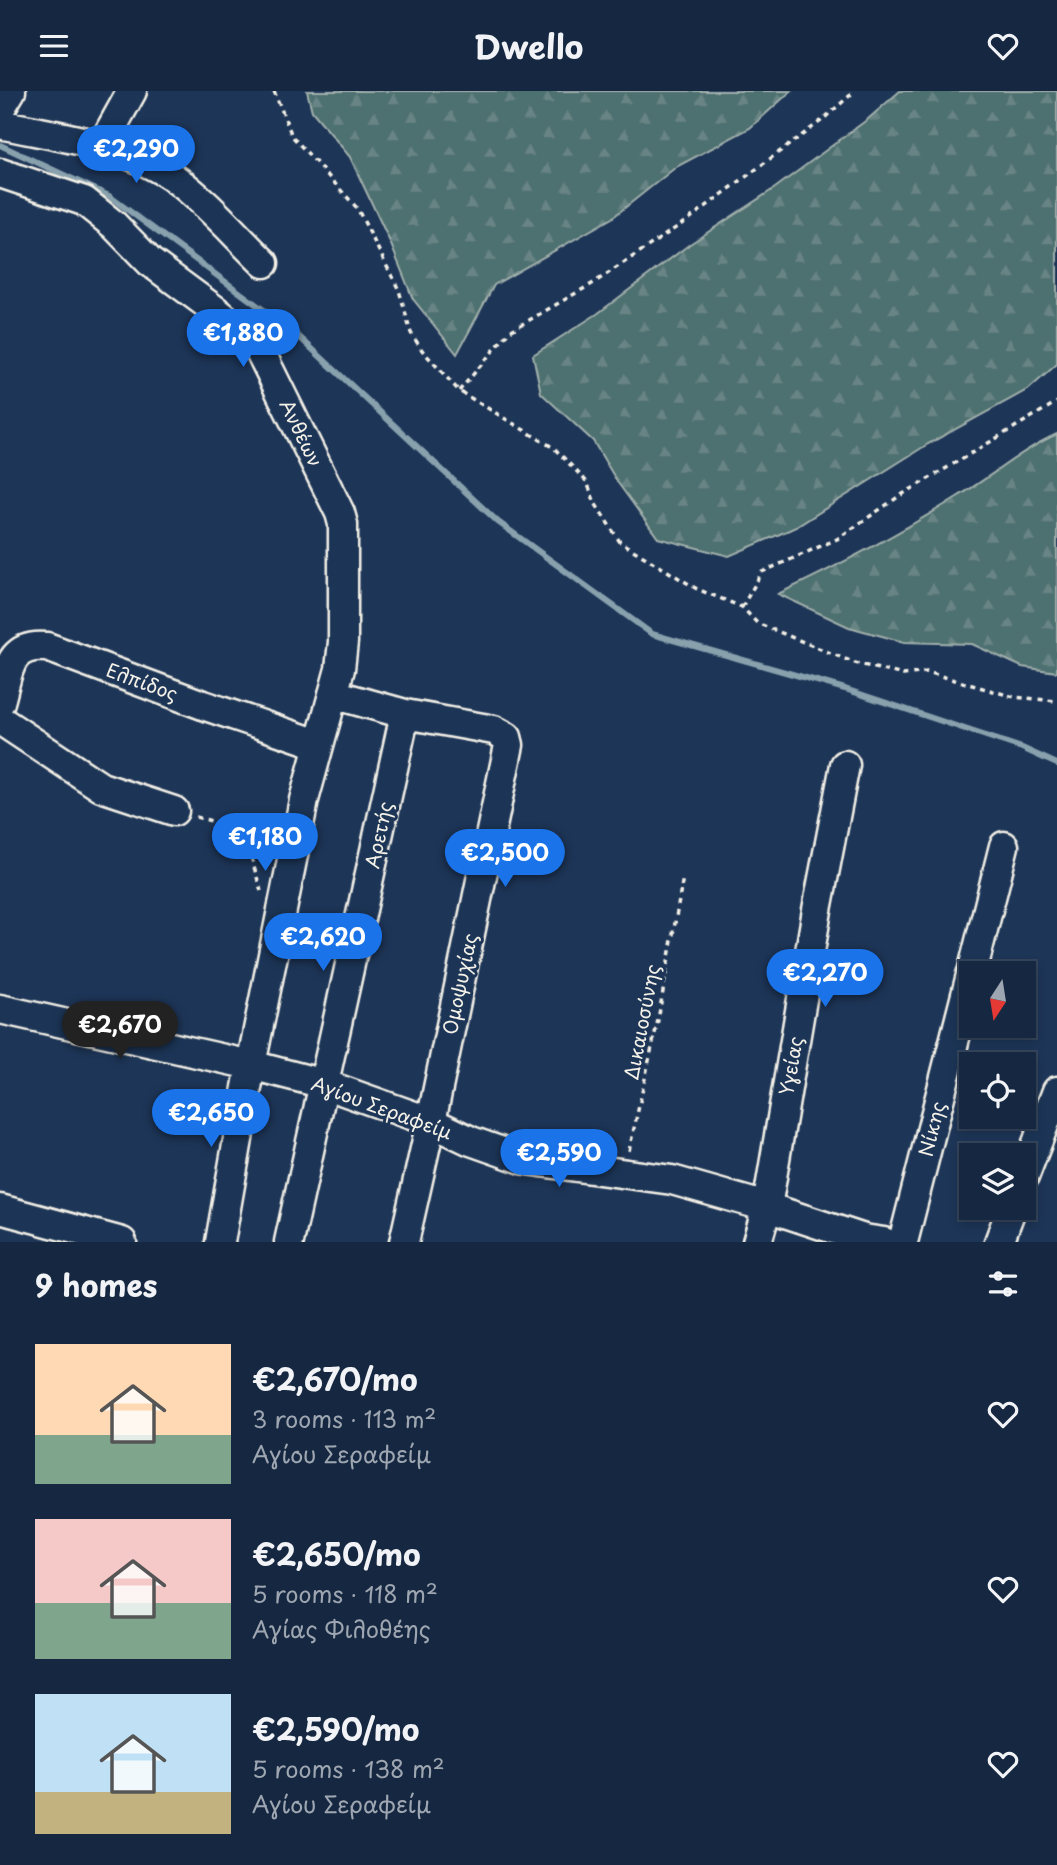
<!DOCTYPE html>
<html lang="en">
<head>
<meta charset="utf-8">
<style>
  body { margin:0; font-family:"Playpen Sans",sans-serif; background:#23344c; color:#f1f3f6; height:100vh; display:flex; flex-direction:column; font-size:26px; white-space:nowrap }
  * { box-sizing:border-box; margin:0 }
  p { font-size:23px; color:#9ea6b1 }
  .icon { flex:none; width:38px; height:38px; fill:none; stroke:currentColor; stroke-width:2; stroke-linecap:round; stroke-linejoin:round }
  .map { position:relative; height:1151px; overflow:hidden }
  .details { display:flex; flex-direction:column; background:#162841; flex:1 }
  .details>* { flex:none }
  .needle { width:46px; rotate:192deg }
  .controls { position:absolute; left:959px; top:870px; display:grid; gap:14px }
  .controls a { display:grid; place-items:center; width:77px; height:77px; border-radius:0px; background:#162841; box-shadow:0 4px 10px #0003,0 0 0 2px #35445a; font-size:35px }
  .price { position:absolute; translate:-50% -60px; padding:0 16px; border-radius:24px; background:#1a73e8; color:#fff; font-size:23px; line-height:46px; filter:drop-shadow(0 2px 4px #0008) }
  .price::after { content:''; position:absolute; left:50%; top:42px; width:21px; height:16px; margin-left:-10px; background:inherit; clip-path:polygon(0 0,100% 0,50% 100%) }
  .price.selected { background:#222; color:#fff }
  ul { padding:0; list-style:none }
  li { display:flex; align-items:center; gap:21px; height:175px; padding:0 35px }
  li span { display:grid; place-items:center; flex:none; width:196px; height:140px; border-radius:0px; color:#555 }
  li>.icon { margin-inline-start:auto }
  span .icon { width:84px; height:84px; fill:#fffc; stroke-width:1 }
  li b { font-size:30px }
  h2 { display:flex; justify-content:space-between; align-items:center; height:84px; padding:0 35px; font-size:30px }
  header { display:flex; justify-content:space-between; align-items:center; height:91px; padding:0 35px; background:#162841; font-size:32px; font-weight:700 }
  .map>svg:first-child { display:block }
  .forest { fill:url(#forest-firs); stroke:#a1b0ac; stroke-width:2 }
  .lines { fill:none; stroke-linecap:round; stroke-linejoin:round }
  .stream { stroke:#88a1ad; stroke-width:6 }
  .minor-casing { stroke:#f4f1e8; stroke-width:33 }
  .path { stroke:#f4f1e8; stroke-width:3.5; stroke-dasharray:5 5; stroke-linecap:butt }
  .minor { stroke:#1d3557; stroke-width:28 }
  .labels { text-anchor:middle; stroke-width:6; stroke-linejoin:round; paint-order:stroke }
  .street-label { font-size:19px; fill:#f4f1e8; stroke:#1d3557 }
</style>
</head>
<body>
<header><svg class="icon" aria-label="menu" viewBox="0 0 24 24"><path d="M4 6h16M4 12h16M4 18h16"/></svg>Dwello<svg class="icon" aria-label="heart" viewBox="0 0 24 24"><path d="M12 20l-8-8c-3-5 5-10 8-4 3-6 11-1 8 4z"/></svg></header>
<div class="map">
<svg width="1057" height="1151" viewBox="0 0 1057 1151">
  <defs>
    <pattern id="forest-firs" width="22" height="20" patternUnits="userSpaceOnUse" patternTransform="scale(1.75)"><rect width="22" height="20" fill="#4e6f6f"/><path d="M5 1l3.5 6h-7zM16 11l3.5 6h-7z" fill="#688484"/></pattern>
  </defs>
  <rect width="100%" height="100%" fill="#1d3557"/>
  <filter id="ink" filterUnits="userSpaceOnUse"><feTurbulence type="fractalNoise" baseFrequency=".0143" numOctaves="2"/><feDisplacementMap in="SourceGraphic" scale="14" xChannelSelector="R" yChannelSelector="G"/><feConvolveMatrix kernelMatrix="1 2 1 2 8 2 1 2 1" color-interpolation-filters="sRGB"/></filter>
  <g filter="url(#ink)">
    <path class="forest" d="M 307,0 L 791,0 L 750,37 L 676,76 L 612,127 L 494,194 L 457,263 L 413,208 L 390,151 L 350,66 L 312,20 Z
      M 900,0 L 1057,0 L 1057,273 L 1029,298 L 928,353 L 796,436 L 729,465 L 658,447 L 618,392 L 593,350 L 541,302 L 533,264 L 597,223 L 690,153 L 775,97 L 868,28 Z
      M 1057,343 L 1057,581 L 1022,576 L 972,553 L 904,551 L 849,536 L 778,503 C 840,474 899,443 957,406 C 991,386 1021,359 1057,343 Z"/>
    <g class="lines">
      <path class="stream" d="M 0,54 L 109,105 L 295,242 L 498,431 L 652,543 L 845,598 L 1022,657 L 1057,673"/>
      <defs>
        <path id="minor" d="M 0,18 L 11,0
          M 0,33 C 59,46 128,53 178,90 C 209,113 236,145 264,172
          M 101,56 L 132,0
          M 0,82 L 84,110 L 114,134 L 150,171 L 215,219 L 257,254 L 340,422 L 343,433 L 343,551 L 340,578 L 304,709 L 251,974 L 220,1151
          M 333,603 L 405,623 L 494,639 L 507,646 L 509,654 L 431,1031 L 404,1151
          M 0,611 C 9,580 8,552 47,556 L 203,614 L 318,653
          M 0,629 L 101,696 L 174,720
          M 972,882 L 1004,755
          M 0,918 L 251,974 L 324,993 L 431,1031 L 471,1050 L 525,1069 L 672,1089 L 767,1116 L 864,1148 L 884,1151
          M 1024,1086 L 1057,1000
          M 0,1118 L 122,1151
          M 289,1151 L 405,623
          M 757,1151 L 767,1116 L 817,819 L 845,674
          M 903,1151 L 971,884
          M 999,1151 L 1012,1116"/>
      </defs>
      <use href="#minor" class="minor-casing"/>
      <path class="path" d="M 274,0 L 292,45 L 357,117 L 399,199 L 411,242 L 422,259 L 459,300 L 554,357 L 587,391 L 595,412 L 620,451 L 697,498 L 742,516 L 757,532 L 855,572 L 903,584 L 927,581 L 1014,606 L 1057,610
        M 459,300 L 510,240 L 592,193 L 689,128 L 821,30 L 855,0
        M 742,516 L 762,481 L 837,448 L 898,406 L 1057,311
        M 196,726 L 243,738 L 275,728
        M 243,738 L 261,800
        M 629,1060 L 658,929 L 683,786"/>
      <use href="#minor" class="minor"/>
    </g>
  </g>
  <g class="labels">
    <g class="street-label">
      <text transform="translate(301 342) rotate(64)" y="7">Ανθέων</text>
      <text transform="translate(142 591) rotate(20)" y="7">Ελπίδος</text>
      <text transform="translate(379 744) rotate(-78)" y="7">Αρετής</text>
      <text transform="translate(460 893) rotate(-78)" y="7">Ομοψυχίας</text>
      <text transform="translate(642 931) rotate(-79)" y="7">Δικαιοσύνης</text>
      <text transform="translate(791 975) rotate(-80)" y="7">Υγείας</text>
      <text transform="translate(382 1017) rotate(20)" y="7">Αγίου Σεραφείμ</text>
      <text transform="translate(932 1038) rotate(-76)" y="7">Νίκης</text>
    </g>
  </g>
</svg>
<div class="controls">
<a><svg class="needle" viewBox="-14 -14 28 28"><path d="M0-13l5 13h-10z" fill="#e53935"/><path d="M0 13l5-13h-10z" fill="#9ea6b1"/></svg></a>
<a><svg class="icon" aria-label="locate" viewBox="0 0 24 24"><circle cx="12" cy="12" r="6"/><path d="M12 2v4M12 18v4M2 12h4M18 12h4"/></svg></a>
<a><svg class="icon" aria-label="layers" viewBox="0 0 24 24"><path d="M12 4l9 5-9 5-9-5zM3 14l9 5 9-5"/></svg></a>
</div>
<b class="price" style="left:136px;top:94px">€2,290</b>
<b class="price" style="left:243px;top:278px">€1,880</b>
<b class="price" style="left:265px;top:782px">€1,180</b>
<b class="price" style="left:505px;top:798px">€2,500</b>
<b class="price" style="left:323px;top:882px">€2,620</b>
<b class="price" style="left:825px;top:918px">€2,270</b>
<b class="price selected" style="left:120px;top:970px">€2,670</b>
<b class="price" style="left:211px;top:1058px">€2,650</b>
<b class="price" style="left:559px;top:1098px">€2,590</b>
</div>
<section class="details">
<h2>9 homes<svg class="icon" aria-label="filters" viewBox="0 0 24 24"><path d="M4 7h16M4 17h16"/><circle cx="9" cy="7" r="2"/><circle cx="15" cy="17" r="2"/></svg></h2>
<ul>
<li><span style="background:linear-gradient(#ffd9b3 65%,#7fa58c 0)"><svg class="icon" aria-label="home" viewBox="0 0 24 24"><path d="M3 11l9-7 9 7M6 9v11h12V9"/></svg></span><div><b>€2,670/mo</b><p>3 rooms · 113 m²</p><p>Αγίου Σεραφείμ</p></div><svg class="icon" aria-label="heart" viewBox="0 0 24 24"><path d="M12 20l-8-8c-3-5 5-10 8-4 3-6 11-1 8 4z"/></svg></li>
<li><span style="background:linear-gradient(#f6c9c9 60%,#7fa58c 0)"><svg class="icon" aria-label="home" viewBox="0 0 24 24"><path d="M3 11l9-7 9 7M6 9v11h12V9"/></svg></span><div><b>€2,650/mo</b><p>5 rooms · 118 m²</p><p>Αγίας Φιλοθέης</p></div><svg class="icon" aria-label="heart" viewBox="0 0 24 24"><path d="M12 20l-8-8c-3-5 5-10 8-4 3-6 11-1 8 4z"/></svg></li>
<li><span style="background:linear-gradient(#bfe0f5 70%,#c2b280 0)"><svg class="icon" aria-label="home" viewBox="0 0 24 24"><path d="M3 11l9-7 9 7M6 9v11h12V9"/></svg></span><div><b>€2,590/mo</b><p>5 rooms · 138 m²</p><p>Αγίου Σεραφείμ</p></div><svg class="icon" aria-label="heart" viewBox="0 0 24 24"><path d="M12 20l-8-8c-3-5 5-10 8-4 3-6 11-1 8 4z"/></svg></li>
</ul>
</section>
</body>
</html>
